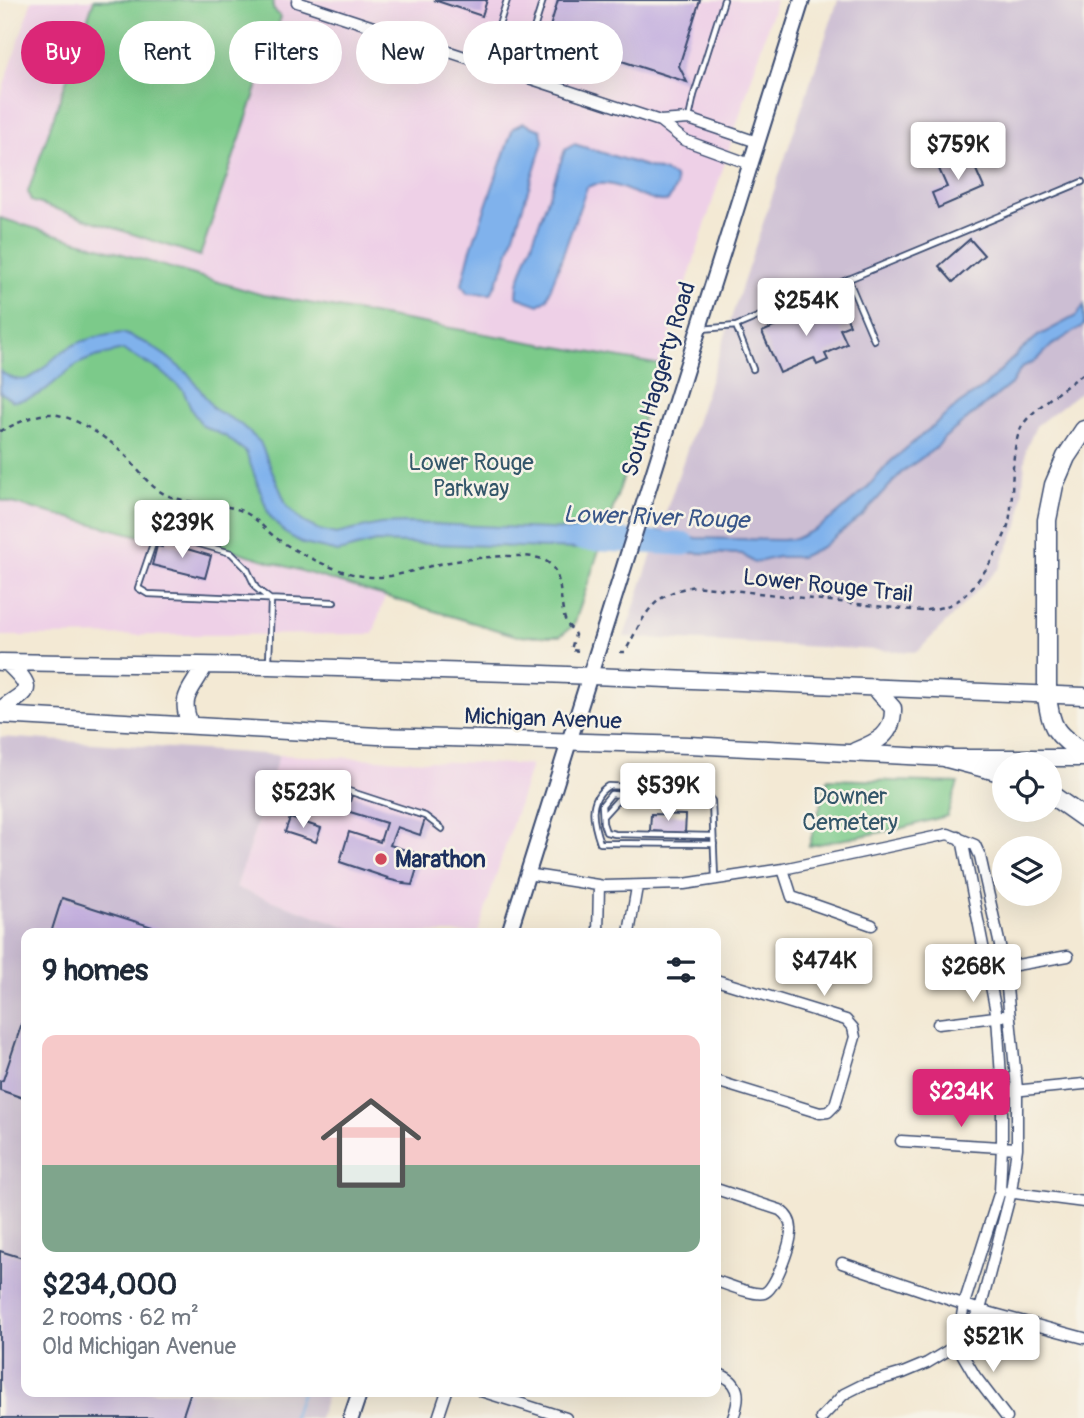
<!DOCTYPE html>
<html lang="en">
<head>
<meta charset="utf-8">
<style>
  body { margin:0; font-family:Pangolin,sans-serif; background:#f6f6f7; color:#1f2937; height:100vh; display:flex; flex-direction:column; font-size:26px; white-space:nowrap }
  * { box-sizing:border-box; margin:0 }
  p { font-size:23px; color:#747a83 }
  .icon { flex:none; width:38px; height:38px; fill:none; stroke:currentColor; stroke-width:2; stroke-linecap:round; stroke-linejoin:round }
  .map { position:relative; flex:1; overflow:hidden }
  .panel { position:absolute; left:21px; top:928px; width:700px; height:469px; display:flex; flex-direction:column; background:#fff; border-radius:14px; box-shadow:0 7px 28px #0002 }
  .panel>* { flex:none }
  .top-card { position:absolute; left:21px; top:21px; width:700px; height:63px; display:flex; gap:14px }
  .tools { position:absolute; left:992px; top:752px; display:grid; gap:14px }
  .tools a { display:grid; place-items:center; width:70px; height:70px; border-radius:50%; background:#fff; box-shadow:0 7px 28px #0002; font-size:35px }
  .price { position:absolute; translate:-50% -60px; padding:0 16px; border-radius:7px; background:#fff; color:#222; font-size:23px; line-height:46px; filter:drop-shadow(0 2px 4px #0008) }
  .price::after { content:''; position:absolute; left:50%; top:42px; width:21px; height:16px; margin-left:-10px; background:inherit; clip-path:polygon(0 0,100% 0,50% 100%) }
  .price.active { background:#db2777; color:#fff }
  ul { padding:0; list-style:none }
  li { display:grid; align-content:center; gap:14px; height:371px; padding:0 21px }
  li span { display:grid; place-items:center; height:217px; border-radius:14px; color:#555 }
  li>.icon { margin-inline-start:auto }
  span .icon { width:126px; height:126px; fill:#fffc; stroke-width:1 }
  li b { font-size:30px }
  h2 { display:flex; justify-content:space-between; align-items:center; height:84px; padding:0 21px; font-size:30px }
  .pill { padding:0 24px; border-radius:32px; background:#fff; box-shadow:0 7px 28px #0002; font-size:24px; line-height:63px }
  .pill.active { background:#db2777; color:#fff }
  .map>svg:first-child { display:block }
  .built { fill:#eed0e7 }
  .industrial { fill:#ccbed3 }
  .green { fill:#7cca8a; stroke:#4c7c74; stroke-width:2 }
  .water { fill:#80b2ec; stroke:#4e70a5; stroke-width:2 }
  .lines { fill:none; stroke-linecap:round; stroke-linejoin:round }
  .stream { stroke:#80b2ec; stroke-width:3.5 }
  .river { stroke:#80b2ec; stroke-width:23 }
  .building { fill:#c5b1df }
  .lane-casing { stroke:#3b4b70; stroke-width:8 }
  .street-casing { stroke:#3b4b70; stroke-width:13 }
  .secondary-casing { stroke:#3b4b70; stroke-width:18 }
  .primary-casing { stroke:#3b4b70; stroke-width:19 }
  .highway-casing { stroke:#3b4b70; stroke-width:21 }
  .path { stroke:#3b4b70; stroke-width:2.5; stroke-dasharray:5 5; stroke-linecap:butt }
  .lane { stroke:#fff; stroke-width:4.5 }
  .street { stroke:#fff; stroke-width:10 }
  .secondary { stroke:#fff; stroke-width:14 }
  .primary { stroke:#fff; stroke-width:16 }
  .highway { stroke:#fff; stroke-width:18 }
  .poi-dot { fill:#d1495b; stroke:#f7f3e8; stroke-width:2.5 }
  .labels { text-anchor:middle; stroke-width:5; stroke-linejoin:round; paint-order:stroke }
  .street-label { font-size:23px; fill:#1b2f5e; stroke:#f7f3e8 }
  .park-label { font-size:23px; fill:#335669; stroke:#f7f3e8 }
  .poi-label { font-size:23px; font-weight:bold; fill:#1b2f5e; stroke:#f7f3e8; text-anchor:start }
  .water-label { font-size:24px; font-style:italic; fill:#395689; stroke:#f7f3e8 }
</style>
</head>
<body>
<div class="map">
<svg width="1084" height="1418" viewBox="0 0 1084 1418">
  <rect width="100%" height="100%" fill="#f7f3e8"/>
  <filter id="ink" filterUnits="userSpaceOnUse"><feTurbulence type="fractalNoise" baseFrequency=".0143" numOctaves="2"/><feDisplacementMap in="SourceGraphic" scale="14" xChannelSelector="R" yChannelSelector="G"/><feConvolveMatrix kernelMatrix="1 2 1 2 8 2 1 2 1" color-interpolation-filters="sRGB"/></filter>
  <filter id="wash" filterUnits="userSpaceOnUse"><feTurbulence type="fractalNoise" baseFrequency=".00686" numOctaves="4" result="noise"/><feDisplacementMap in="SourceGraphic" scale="28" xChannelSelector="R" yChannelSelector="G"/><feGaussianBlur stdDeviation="1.57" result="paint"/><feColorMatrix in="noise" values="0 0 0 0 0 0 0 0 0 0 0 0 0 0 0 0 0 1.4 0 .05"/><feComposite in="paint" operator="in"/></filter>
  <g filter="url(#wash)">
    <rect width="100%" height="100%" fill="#f3e9d4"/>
    <path class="built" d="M 32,0 L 776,0 L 661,365 L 263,295 L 0,218 L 0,98 Z
      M 0,500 L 144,537 L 148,525 L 385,597 L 373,634 L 0,636 Z
      M 279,755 L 531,765 L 478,933 L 365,933 L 236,888 Z"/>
    <path class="industrial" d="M 838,0 L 1062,0 L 1084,7 L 1084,389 L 1036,426 L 1026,449 L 1020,521 L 999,568 L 917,652 L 624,637 Z
      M 0,737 L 279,755 L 236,888 L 365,933 L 26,933 L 26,1391 L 328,1391 L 319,1418 L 0,1418 Z"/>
    <path class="green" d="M 94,0 L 273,0 L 273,9 L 281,17 L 200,256 L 31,201 L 28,192 Z
      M 0,218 L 263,295 L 661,365 L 574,625 L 560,636 L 517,636 L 149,525 L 144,537 L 0,500 Z
      M 828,779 L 958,783 L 947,816 L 898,829 L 809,846 Z"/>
    <path class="water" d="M 523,123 L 541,130 L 543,142 L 504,267 L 491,294 L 467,293 L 462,284 L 470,252 L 513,128 Z
      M 574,144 L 665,172 L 675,177 L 676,187 L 668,201 C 640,204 615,174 587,187 L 547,299 L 539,305 L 517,297 L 518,283 L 565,150 Z
      M 1084,305 L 1084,325 L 1051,346 L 1037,360 L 1022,367 L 1011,384 L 944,438 L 937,447 L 902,472 L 863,515 L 822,547 L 801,557 L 778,557 L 754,563 L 742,554 L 649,552 L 657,531 L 693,538 L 781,540 L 795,539 L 816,529 L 836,515 L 866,489 L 890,462 L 959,404 L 984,387 L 1021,350 L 1038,336 L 1076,316 Z
      M 123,333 L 148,344 L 166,356 L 190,376 L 214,409 L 239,423 L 260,442 L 287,506 L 303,522 L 319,530 L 336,534 L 380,524 L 407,523 L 570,530 L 603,527 L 617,528 L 609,550 L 376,542 L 338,552 L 304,544 L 285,533 L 269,515 L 246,452 L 225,436 L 203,426 L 192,411 L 183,390 L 161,371 L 123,350 C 109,353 94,356 80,363 C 53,378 49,398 13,401 L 0,392 L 0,371 C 31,395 42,364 65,350 C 83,338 102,336 123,333 Z"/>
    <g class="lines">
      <path class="stream" d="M 293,1418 L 302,1391"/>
      <path class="river" d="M 582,539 L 684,544"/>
    </g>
    <g id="blocks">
      <path class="building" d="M 434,0 L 487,0 L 482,16 Z
        M 558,0 L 700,0 L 679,66 L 687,82 L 547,37 Z
        M 970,156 L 984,188 L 938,208 L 932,193 L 947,187 L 939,169 Z
        M 970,239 L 984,255 L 953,282 L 939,266 Z
        M 829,303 L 836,318 L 845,314 L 850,325 L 840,329 L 847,344 L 825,354 L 828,360 L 817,365 L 814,358 L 780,373 L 762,332 Z
        M 163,542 L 211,556 L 205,578 L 152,565 L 157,546 L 162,547 Z
        M 352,795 L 425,819 L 420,835 L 397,827 L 390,845 L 421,855 L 412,885 L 403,884 L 404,883 L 387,879 L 388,878 L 340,862 L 349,832 L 380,842 L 386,823 L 347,811 Z
        M 651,814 L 686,815 L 685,833 L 650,831 Z
        M 290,818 L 321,828 L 316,842 L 285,832 Z
        M 62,898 L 168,932 L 168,933 L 51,933 Z
        M 26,1011 L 26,1099 L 0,1090 L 0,1081 L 3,1080 Z
        M 0,1251 L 26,1259 L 26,1391 L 191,1391 L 182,1418 L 0,1418 Z"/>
    </g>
  </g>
  <g filter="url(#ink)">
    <use href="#blocks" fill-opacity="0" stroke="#3b4b70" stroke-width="2"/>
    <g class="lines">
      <defs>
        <path id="lane" d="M 487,63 L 507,0
          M 520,73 L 543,0
          M 689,118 L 694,95 L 724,0
          M 848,279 L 874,340
          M 736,326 L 753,369
          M 702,329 L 736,326 L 1082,182
          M 271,600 L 256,588 L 247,569 L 231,553 L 157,532 L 138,588 L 148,594 L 334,602
          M 269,662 L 271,600
          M 324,783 L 425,816 L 442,829
          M 622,795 L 611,794 L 602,805 L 603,823 L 606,832 L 615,834 L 713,836
          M 603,816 L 622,795 L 635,789
          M 714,844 L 600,843 C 593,823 587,799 608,786 L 703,790 L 712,801 L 715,878"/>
        <path id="street" d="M 298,0 L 297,2 L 660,121
          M 750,164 L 684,140 L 660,121 L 689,119 L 757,142
          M 958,837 L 963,844 L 997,1017 L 1002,1092 L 1002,1146 L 1000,1191 L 964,1304 L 957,1345 L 975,1376 L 1007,1418
          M 783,869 L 792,897 L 872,925
          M 527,874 L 604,886 L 684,884 L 783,869 L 948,834 L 975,845 L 980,856 L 1005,968 L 1017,1089 L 1017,1148 L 1011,1192 L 980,1310 L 957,1345 L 927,1363 L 903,1373 L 862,1385 L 844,1394 L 821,1418
          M 598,933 L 599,885
          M 629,933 L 637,887
          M 988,970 L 1068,956
          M 716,980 L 846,1020 L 853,1028 L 855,1037 L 835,1105 L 828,1112 L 820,1113 L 716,1081
          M 938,1024 L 1003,1016
          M 1002,1092 L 1084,1084
          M 901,1141 L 1017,1148
          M 716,1189 L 780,1210 C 787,1215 791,1221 791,1229 C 792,1241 776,1289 764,1293 C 754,1296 726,1284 716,1281
          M 1007,1192 L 1084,1202
          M 842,1263 L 980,1310 L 1084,1338
          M 716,1373 C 741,1381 741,1396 733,1418
          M 481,1391 L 566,1418
          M 438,1418 L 447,1391"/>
        <path id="secondary" d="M 509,933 L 802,0
          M 351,1418 L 360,1391"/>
        <path id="primary" d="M 0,662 L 269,666 L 543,674 L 1084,696
          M 0,710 C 26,690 39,693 8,663
          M 0,715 L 378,736 L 689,745 L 947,758 L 1084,758
          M 190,724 C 178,695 193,690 204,666
          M 855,751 C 877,742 894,735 893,708 L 874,687"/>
        <path id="highway" d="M 1084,430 L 1066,457 L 1054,485 L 1047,520 L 1047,695 C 1050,728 1056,735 1084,753
          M 947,758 L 1004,773
          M 1050,794 L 1084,818"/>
      </defs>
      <use href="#lane" class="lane-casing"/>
      <use href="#street" class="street-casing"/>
      <use href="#secondary" class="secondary-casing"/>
      <use href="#primary" class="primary-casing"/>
      <use href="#highway" class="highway-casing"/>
      <path class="path" d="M 0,431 C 15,425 33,414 50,414 C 72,414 113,441 127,457 C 140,472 151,489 169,496 C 192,505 219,502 242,511 C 256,517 263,528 275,537 C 299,555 347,578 377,577 C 400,577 422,567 444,563 C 465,559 526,551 544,560 C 565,570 558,603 566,622 C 568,627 573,629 575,635 L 571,650 L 581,651
        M 620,652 L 625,652 C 645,615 650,594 695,586 L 921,611 C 933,609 946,608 957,601 C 976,590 1005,543 1009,521 C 1015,492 1009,458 1020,430 C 1026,413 1069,385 1084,373"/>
      <use href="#lane" class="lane"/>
      <use href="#street" class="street"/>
      <use href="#secondary" class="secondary"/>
      <use href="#primary" class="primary"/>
      <use href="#highway" class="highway"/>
    </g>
  </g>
  <circle class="poi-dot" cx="381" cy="859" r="7"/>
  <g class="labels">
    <g class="street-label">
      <text transform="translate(658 379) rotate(-73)" y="8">South Haggerty Road</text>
      <text transform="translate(828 585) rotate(6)" y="8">Lower Rouge Trail</text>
      <text transform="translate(543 718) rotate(2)" y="8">Michigan Avenue</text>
    </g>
    <g class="park-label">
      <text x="471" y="470">Lower Rouge<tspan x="471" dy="26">Parkway</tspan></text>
      <text x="850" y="804">Downer<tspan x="850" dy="26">Cemetery</tspan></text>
    </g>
    <g class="poi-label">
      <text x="395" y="867">Marathon</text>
    </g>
    <g class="water-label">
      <text transform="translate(656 517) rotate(2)" y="8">Lower River Rouge</text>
    </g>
  </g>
</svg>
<div class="tools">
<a><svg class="icon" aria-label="locate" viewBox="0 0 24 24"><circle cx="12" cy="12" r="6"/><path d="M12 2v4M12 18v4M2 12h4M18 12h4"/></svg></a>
<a><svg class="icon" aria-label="layers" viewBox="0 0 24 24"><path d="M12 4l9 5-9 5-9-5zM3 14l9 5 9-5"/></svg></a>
</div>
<b class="price" style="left:958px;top:182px">$759K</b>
<b class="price" style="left:806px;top:338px">$254K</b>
<b class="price" style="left:182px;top:560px">$239K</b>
<b class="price" style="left:668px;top:823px">$539K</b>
<b class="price" style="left:303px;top:830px">$523K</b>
<b class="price" style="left:824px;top:998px">$474K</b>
<b class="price" style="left:973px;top:1004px">$268K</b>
<b class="price active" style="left:961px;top:1129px">$234K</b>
<b class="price" style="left:993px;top:1374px">$521K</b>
<div class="top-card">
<a class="pill active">Buy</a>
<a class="pill">Rent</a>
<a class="pill">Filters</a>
<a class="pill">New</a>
<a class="pill">Apartment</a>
</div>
<section class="panel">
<h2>9 homes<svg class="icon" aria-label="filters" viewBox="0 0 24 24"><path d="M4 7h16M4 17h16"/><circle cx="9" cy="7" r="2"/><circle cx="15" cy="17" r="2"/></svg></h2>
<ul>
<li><span style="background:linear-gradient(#f6c9c9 60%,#7fa58c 0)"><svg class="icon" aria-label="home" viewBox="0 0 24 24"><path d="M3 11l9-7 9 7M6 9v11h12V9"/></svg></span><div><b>$234,000</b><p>2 rooms · 62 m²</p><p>Old Michigan Avenue</p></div></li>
</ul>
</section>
</div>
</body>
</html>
